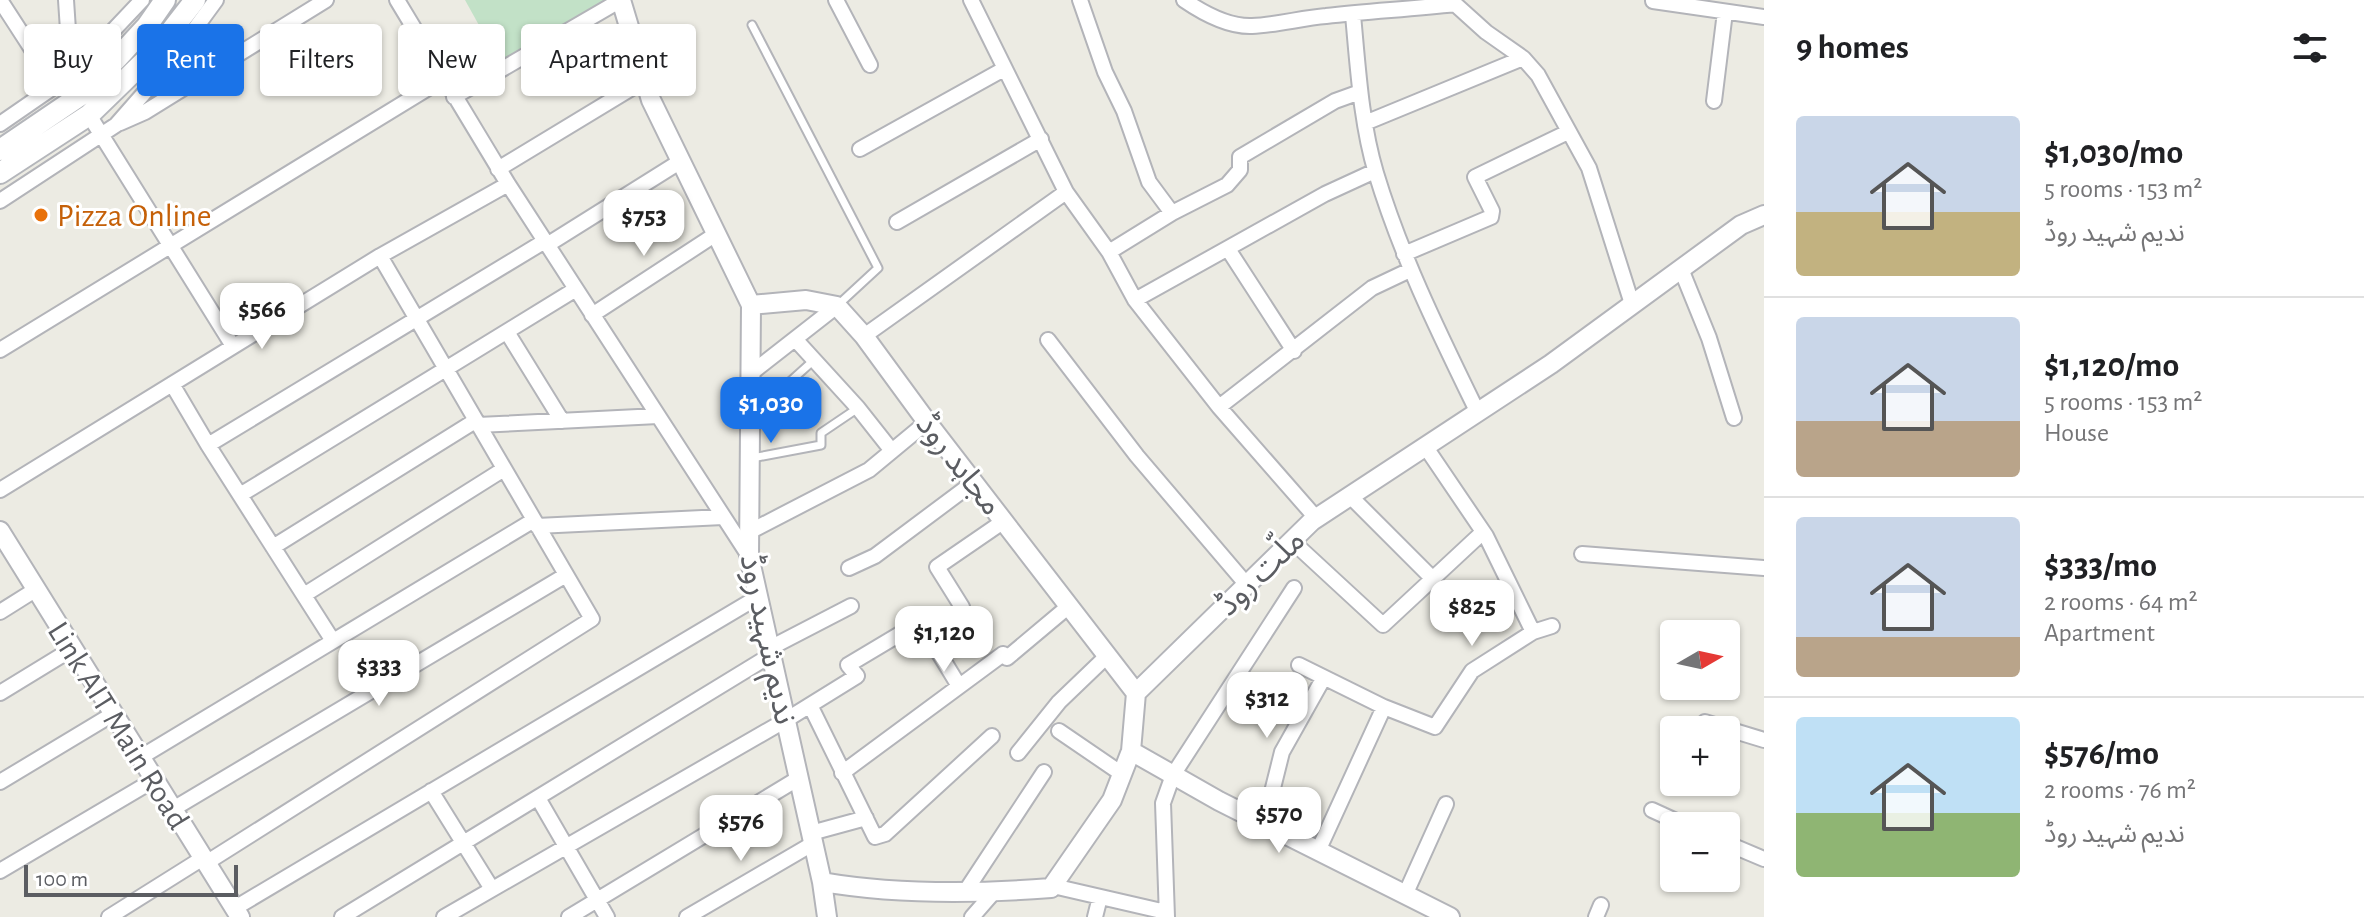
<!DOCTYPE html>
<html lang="en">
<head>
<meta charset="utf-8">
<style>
  body { margin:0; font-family:"Alegreya Sans","Noto Sans Arabic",sans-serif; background:#f2f2f2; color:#202124; height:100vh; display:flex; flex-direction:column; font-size:30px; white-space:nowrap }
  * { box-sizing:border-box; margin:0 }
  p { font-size:26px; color:#757577 }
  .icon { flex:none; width:44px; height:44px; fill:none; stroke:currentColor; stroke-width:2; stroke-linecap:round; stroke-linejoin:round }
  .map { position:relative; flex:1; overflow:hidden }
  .panel { display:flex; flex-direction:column; background:#fff; width:600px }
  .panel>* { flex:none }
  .guide { position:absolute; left:24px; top:24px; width:760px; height:72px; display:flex; gap:16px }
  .needle { width:52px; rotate:81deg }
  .fabs { position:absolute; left:1660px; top:620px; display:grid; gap:16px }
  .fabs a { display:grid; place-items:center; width:80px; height:80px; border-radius:8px; background:#fff; box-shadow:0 2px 6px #0004; font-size:40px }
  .scale { position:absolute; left:24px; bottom:20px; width:214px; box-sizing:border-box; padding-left:8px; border:4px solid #5b5d62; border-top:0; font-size:22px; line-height:28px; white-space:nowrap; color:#5b5d62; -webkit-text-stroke:6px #fff; paint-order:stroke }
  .price { position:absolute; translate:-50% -68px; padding:0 18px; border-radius:16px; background:#fff; color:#222; font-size:26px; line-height:52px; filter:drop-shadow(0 2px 4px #0008) }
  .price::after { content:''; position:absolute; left:50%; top:48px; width:24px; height:18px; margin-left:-12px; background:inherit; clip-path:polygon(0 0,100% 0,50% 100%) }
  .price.on { background:#1a73e8; color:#fff }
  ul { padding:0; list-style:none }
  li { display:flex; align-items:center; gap:24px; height:200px; padding:0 32px }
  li+li { border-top:2px solid #e0e0e0 }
  li span { display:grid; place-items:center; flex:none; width:224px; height:160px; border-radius:8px; color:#555 }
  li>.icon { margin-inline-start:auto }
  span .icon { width:96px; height:96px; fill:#fffc; stroke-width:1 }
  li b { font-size:34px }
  h2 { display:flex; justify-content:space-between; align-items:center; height:96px; padding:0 32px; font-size:34px }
  .chip { padding:0 28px; border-radius:8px; background:#fff; box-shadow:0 2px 6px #0004; font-size:28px; line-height:72px }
  .chip.on { background:#1a73e8; color:#fff }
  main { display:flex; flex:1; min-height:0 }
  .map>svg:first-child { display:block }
  .green { fill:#c2e1c7 }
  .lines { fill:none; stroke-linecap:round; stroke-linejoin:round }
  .service-casing { stroke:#b3b4b9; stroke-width:11 }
  .minor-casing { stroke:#b3b4b9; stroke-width:18 }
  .tertiary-casing { stroke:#b3b4b9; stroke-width:22 }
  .secondary-casing { stroke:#b4b6bb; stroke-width:24 }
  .service { stroke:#fff; stroke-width:7 }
  .minor { stroke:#fff; stroke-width:14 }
  .tertiary { stroke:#fff; stroke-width:18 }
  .secondary { stroke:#fff; stroke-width:20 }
  .food-dot { fill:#e8710a; stroke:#fff; stroke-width:3 }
  .labels { text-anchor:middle; stroke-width:6; stroke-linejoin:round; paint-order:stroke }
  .food-label { font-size:32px; fill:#c56008; stroke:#fff; text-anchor:start }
  .street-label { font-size:32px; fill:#5b5d62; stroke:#fff }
</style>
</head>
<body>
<main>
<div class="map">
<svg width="1764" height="917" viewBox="0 0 1764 917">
  <rect width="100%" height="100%" fill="#ecebe3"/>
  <path class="green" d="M 465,0 L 603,0 L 606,11 L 501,65 Z"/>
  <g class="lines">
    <defs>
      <path id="service" d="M 752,25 L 878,268 L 839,304
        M 778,401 L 784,387 L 814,360
        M 752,458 L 821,445 L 821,433 L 858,408"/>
      <path id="minor" d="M 0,0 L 55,85
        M 66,0 L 71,75
        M 397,0 L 508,184 L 749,556
        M 836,0 L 870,65
        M 971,0 L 1066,192 L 1109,252 L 1135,300 L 1219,407 L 1317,519
        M 1080,0 L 1105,72 L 1124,111 L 1149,182 L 1172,213 L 1227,185 L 1240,170 L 1240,157 L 1335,101 L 1360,92
        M 1184,0 C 1203,13 1228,27 1252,26 C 1276,25 1302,18 1326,16 C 1369,11 1412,9 1455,4 L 1486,32 L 1523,58 L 1538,75 L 1589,168 L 1632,304
        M 1653,1 L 1764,17
        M 1353,15 C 1358,68 1361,123 1376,173 C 1401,256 1439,333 1477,411
        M 454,97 L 621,0
        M 1714,101 L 1725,12
        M 89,115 L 233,346
        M 120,123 L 145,112 L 326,0
        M 1365,123 L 1523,58
        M 0,124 L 71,75 L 142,0
        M 860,149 L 1004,69
        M 498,169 L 645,80
        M 0,201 L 116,125 L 167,67 L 216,0
        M 897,222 L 1041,139
        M 547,245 L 681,161
        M 1228,249 L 1294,351
        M 1109,252 L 1172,213
        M 1404,254 L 1491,217 L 1492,211 L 1475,177 L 1568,132
        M 1681,269 L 1709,338 L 1734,418
        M 1135,300 L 1325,194 L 1375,171
        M 592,315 L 716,234
        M 507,332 L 562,421
        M 864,336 L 1066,192
        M 795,339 L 858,408 L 892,451
        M 1048,340 L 1137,456 L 1247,585
        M 0,350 L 443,79
        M 750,374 L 837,306
        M 172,384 L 208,445 L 333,641
        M 1219,407 L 1372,288 L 1410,270
        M 478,425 L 658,416
        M 208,445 L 545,241
        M 1425,446 L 1486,536 L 1533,632
        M 0,490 L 380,256 L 508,184
        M 240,495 L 576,289
        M 1350,496 L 1433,579
        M 537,526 L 723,517
        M 749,532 L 869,470 L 927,422
        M 1292,541 L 1383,625 L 1483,532
        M 273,547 L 475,421
        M 1582,554 L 1764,568
        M 849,568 L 875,556 L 974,482
        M 304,595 L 504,469
        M 962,607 L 937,567 L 1004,521
        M 0,612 L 35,590
        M 770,648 L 851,606
        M 1299,665 L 1384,707 L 1435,727 L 1472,671 L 1533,632 L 1552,626
        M 0,693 L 72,649
        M 810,705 L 875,837 L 885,834 L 992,736
        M 1705,722 L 1764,740
        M 1059,731 L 1122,774
        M 1018,753 L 1059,702 L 1108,655
        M 141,757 L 534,520
        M 842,773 L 1003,654 L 1007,658 L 1069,606
        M 0,782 L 113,714
        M 431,791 L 492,889
        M 538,798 L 607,917
        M 173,809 L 566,575
        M 1652,810 L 1687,826
        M 1264,824 L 1282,752 L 1323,679
        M 811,833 L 866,818
        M 1726,843 L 1764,859
        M 1318,851 L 1384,707
        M 206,863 L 592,619 L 380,256
        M 0,871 L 154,780
        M 1053,886 L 1166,912
        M 965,892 L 1044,772
        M 1405,895 L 1446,804
        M 235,908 L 758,597
        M 109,917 L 203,858
        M 342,917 L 771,655
        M 444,917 L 786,720 L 857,676 L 848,665 L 920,622 L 959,686
        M 569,917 L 799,778
        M 687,917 L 814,843
        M 972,917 L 993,893
        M 1095,917 L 1100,897
        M 1167,917 L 1163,803 L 1173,775 L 1294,588
        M 1596,917 L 1601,905"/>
      <path id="tertiary" d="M 621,0 L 651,100 L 751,305 L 749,556 L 822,882 L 827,917
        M 751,305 L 806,300 L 837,306 L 864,336 L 927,422 L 1136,693
        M 0,531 L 240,917
        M 1131,751 L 1219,801 L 1450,917
        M 822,882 C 898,895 975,894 1051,888 L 1112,800 L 1131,751 L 1136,693 L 1312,521 L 1551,364 L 1741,225 L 1764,215"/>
      <path id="secondary" d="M 0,150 L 87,91 L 147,26 L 165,0
        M 0,173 L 89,115 L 157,49 L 195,0"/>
    </defs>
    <use href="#service" class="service-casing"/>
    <use href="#minor" class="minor-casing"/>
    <use href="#tertiary" class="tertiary-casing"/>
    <use href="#secondary" class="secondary-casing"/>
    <use href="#service" class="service"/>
    <use href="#minor" class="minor"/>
    <use href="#tertiary" class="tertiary"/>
    <use href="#secondary" class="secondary"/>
  </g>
  <circle class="food-dot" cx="41" cy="215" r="8"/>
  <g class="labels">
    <g class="food-label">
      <text x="57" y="226">Pizza Online</text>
    </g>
    <g class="street-label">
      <text transform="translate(960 464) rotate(52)" y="11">مجاہد روڈ</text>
      <text transform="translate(1260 572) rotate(-44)" y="11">ملّت روڈ</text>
      <text transform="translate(769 639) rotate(78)" y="11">ندیم شہید روڈ</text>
      <text transform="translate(119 725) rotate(58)" y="11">Link AIT Main Road</text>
    </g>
  </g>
</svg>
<div class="fabs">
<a><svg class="needle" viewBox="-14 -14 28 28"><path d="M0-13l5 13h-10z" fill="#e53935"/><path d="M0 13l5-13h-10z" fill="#757577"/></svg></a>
<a>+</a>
<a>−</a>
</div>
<div class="scale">100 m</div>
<b class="price" style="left:644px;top:258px">$753</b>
<b class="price" style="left:262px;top:351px">$566</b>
<b class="price on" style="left:771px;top:445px">$1,030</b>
<b class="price" style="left:1472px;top:648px">$825</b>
<b class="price" style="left:944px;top:674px">$1,120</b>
<b class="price" style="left:379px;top:708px">$333</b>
<b class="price" style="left:1267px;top:740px">$312</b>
<b class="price" style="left:1279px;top:855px">$570</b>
<b class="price" style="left:741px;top:863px">$576</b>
<div class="guide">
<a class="chip">Buy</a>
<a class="chip on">Rent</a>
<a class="chip">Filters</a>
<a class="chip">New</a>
<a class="chip">Apartment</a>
</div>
</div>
<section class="panel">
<h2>9 homes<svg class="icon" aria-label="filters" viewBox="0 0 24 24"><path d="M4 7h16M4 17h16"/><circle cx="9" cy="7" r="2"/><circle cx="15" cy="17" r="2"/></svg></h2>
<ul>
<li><span style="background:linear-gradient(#c9d6e8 60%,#c2b280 0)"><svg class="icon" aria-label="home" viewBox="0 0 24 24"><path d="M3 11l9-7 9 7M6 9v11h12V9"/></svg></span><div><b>$1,030/mo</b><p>5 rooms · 153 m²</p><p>ندیم شہید روڈ</p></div></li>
<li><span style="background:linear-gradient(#c9d6e8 65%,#b9a48a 0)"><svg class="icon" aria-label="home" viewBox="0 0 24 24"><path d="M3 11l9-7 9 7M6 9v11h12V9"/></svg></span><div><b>$1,120/mo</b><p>5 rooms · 153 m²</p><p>House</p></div></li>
<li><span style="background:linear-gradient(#c9d6e8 75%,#b9a48a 0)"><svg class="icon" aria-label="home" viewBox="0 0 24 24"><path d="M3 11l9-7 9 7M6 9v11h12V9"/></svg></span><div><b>$333/mo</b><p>2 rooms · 64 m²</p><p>Apartment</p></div></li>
<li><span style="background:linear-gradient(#bfe0f5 60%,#8fb573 0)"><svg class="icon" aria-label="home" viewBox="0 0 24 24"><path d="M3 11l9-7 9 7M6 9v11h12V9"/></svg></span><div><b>$576/mo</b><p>2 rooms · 76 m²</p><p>ندیم شہید روڈ</p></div></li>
</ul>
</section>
</main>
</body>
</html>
